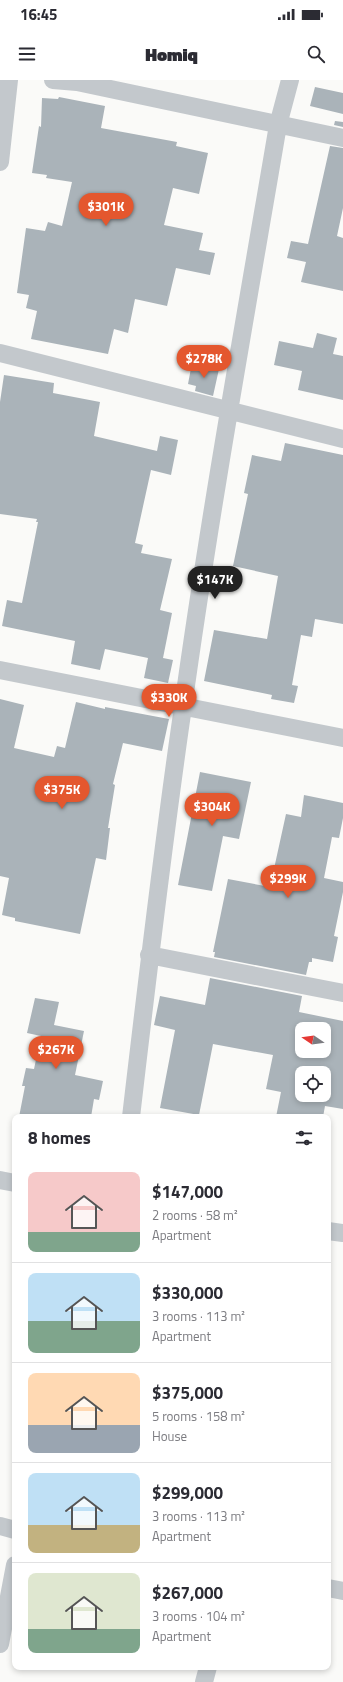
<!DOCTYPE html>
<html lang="en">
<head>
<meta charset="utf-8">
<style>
  body { margin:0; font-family:"Titillium Web",sans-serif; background:#f7f7f7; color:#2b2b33; height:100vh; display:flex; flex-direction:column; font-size:15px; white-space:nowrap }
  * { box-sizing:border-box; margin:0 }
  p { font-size:13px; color:#7c7c81 }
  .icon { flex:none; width:22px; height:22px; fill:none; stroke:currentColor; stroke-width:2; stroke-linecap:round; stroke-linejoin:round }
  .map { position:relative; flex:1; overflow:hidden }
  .sheet { position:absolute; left:12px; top:1034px; width:319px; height:556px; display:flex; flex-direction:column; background:#fff; border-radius:8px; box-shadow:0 2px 6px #0003 }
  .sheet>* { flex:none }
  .needle { width:26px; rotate:283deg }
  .tools { position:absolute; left:295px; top:942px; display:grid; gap:8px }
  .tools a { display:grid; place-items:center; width:36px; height:36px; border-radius:8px; background:#fff; box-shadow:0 2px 6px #0003; font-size:20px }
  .price { position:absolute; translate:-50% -34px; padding:0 9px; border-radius:14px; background:#e4572e; color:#fff; font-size:13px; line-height:26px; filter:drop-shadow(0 1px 2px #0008) }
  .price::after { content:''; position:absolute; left:50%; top:24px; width:12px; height:9px; margin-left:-6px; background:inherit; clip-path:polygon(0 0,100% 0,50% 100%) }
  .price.on { background:#222; color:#fff }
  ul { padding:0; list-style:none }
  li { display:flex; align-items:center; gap:12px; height:100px; padding:0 16px }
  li+li { border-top:1px solid #e1e1e2 }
  li span { display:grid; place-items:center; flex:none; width:112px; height:80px; border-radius:8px; color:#555 }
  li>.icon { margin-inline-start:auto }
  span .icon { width:48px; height:48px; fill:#fffc; stroke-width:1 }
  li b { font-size:17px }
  h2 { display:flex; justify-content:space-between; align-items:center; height:48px; padding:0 16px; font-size:17px }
  .status { display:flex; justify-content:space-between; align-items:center; height:28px; padding:0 20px; background:#fff; direction:ltr }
  .status svg { height:11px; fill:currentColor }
  header { display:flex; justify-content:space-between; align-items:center; height:52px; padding:0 16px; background:#fff; font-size:18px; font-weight:800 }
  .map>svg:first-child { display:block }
  .building { fill:#aab3b9; fill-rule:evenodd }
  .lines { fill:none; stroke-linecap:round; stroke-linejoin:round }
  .minor { stroke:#c3c8cc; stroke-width:18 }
</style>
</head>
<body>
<div class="status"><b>16:45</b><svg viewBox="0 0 49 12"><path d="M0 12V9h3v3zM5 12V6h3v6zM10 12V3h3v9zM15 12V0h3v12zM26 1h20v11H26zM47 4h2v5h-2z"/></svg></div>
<header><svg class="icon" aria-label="menu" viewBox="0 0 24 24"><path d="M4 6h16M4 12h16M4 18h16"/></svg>Homiq<svg class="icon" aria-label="search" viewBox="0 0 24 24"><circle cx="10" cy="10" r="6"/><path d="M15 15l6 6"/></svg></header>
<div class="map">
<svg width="343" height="1602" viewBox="0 0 343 1602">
  <rect width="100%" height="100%" fill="#fafaf8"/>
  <path class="building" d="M 315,7 L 343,13 L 343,34 L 310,26 Z
    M 59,17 L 105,26 L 101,48 L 177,62 L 176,66 L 208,73 L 199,114 L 173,108 L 164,145 L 203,153 L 199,170 L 215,173 L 210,195 L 176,188 L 167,226 L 135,219 L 128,253 L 114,249 L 108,274 L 31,259 L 37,231 L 26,228 L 29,215 L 17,213 L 26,148 L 45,151 L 48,142 L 62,146 L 72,102 L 46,98 L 47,95 L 32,93 L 39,46 L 41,47 L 42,18 L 58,19 Z
    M 335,41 L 343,42 L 343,47 L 334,45 Z
    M 330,66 L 343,68 L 343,128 L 337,156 L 343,158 L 343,211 L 301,202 L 306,182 L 287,178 L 291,161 L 308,164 Z
    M 317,253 L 337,258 L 333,274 L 343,276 L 343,320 L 298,310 L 302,291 L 274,285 L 279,261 L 313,268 Z
    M 192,283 L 219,289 L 213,316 L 195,311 L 196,306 L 188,304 Z
    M 4,295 L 54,303 L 53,313 L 100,322 L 94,356 L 157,371 L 160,356 L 178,360 L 171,395 L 151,390 L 135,463 L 143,465 L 141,473 L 172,479 L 160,530 L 172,533 L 163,578 L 173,580 L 168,603 L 144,598 L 148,578 L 105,569 L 100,590 L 71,584 L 75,561 L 2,546 L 7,520 L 22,523 L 38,442 L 36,442 L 37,439 L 0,434 L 0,322 Z
    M 285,363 L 343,375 L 343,544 L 315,539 L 312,557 L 301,555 L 292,605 L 298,606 L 294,623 L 271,619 L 272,615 L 204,601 L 214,550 L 267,559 L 278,496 L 233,486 L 248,414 L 244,413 L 252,375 L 281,381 Z
    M 0,619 L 24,625 L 14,668 L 54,677 L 57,666 L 65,668 L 76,622 L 105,629 L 105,627 L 169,639 L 162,671 L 123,663 L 113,704 L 115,705 L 108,748 L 110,748 L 106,780 L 96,778 L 80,854 L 15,841 L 15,838 L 2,835 L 9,798 L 0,796 Z
    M 200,692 L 251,702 L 239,759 L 223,756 L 212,811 L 178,805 Z
    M 304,715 L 343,723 L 343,738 L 339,758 L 332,757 L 324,798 L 343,802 L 343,812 L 334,856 L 338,857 L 333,882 L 312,878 L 312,882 L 309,882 L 306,895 L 214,877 L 215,872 L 213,872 L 228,799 L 270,807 L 286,734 L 301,737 Z
    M 210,898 L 302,916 L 299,932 L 343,941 L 343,1029 L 325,1026 L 323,1037 L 276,1037 L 281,1012 L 266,1009 L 273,975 L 213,964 L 199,1035 L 160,1028 L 175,950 L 154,945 L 160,916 L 205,925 ZM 302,949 L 324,949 L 324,971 L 302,971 ZM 302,993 L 324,993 L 324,1015 L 302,1015 Z
    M 35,918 L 59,922 L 54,945 L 84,951 L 75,995 L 103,1001 L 99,1020 L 94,1019 L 91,1037 L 19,1037 L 25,1006 L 22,1006 L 26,988 L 34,989 L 41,956 L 27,953 Z"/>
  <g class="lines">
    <path class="minor" d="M 53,0 L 77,2 L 343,58
      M 0,82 L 9,0
      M 0,273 L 343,359
      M 0,590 L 343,658
      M 149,875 L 343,913
      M 131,1037 C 147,900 163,763 183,627 C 210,432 245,239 278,45 L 290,0
      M 0,1100 L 15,1103
      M 328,1151 L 343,1153
      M 0,1446 L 15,1450
      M 328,1508 L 343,1511
      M 0,1564 L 15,1485
      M 204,1602 L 208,1587"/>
  </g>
</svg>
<div class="tools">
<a><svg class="needle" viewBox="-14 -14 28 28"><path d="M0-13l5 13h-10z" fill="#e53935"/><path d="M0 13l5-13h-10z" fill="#7c7c81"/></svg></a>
<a><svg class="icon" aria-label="locate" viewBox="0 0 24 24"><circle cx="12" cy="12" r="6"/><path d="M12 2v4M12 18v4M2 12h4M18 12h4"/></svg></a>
</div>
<b class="price" style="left:106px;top:147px">$301K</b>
<b class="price" style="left:204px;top:299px">$278K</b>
<b class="price on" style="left:215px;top:520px">$147K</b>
<b class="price" style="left:169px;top:638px">$330K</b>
<b class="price" style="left:62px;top:730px">$375K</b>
<b class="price" style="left:212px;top:747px">$304K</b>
<b class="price" style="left:288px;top:819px">$299K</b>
<b class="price" style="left:56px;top:990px">$267K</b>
<section class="sheet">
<h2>8 homes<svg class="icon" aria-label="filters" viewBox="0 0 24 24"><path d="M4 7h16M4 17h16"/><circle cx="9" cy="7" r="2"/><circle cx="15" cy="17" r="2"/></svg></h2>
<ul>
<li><span style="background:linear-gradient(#f6c9c9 75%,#7fa58c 0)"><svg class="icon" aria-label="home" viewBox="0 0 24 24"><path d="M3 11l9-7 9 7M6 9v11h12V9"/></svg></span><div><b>$147,000</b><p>2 rooms · 58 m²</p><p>Apartment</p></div></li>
<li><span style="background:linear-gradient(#bfe0f5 60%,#7fa58c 0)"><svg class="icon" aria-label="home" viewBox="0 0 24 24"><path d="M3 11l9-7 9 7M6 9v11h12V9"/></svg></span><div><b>$330,000</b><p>3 rooms · 113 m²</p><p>Apartment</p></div></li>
<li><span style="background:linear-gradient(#ffd9b3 65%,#9aa5b1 0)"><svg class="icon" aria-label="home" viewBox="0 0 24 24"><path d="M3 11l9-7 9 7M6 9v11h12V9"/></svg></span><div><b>$375,000</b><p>5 rooms · 158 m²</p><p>House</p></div></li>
<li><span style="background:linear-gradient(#bfe0f5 65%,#c2b280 0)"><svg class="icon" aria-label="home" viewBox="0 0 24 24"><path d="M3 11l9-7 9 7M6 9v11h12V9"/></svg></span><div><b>$299,000</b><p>3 rooms · 113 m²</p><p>Apartment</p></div></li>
<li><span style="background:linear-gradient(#dfe7d0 70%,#7fa58c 0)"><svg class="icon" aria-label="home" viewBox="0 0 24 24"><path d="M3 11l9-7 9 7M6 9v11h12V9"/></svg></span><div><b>$267,000</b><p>3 rooms · 104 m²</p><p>Apartment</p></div></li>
</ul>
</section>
</div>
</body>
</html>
